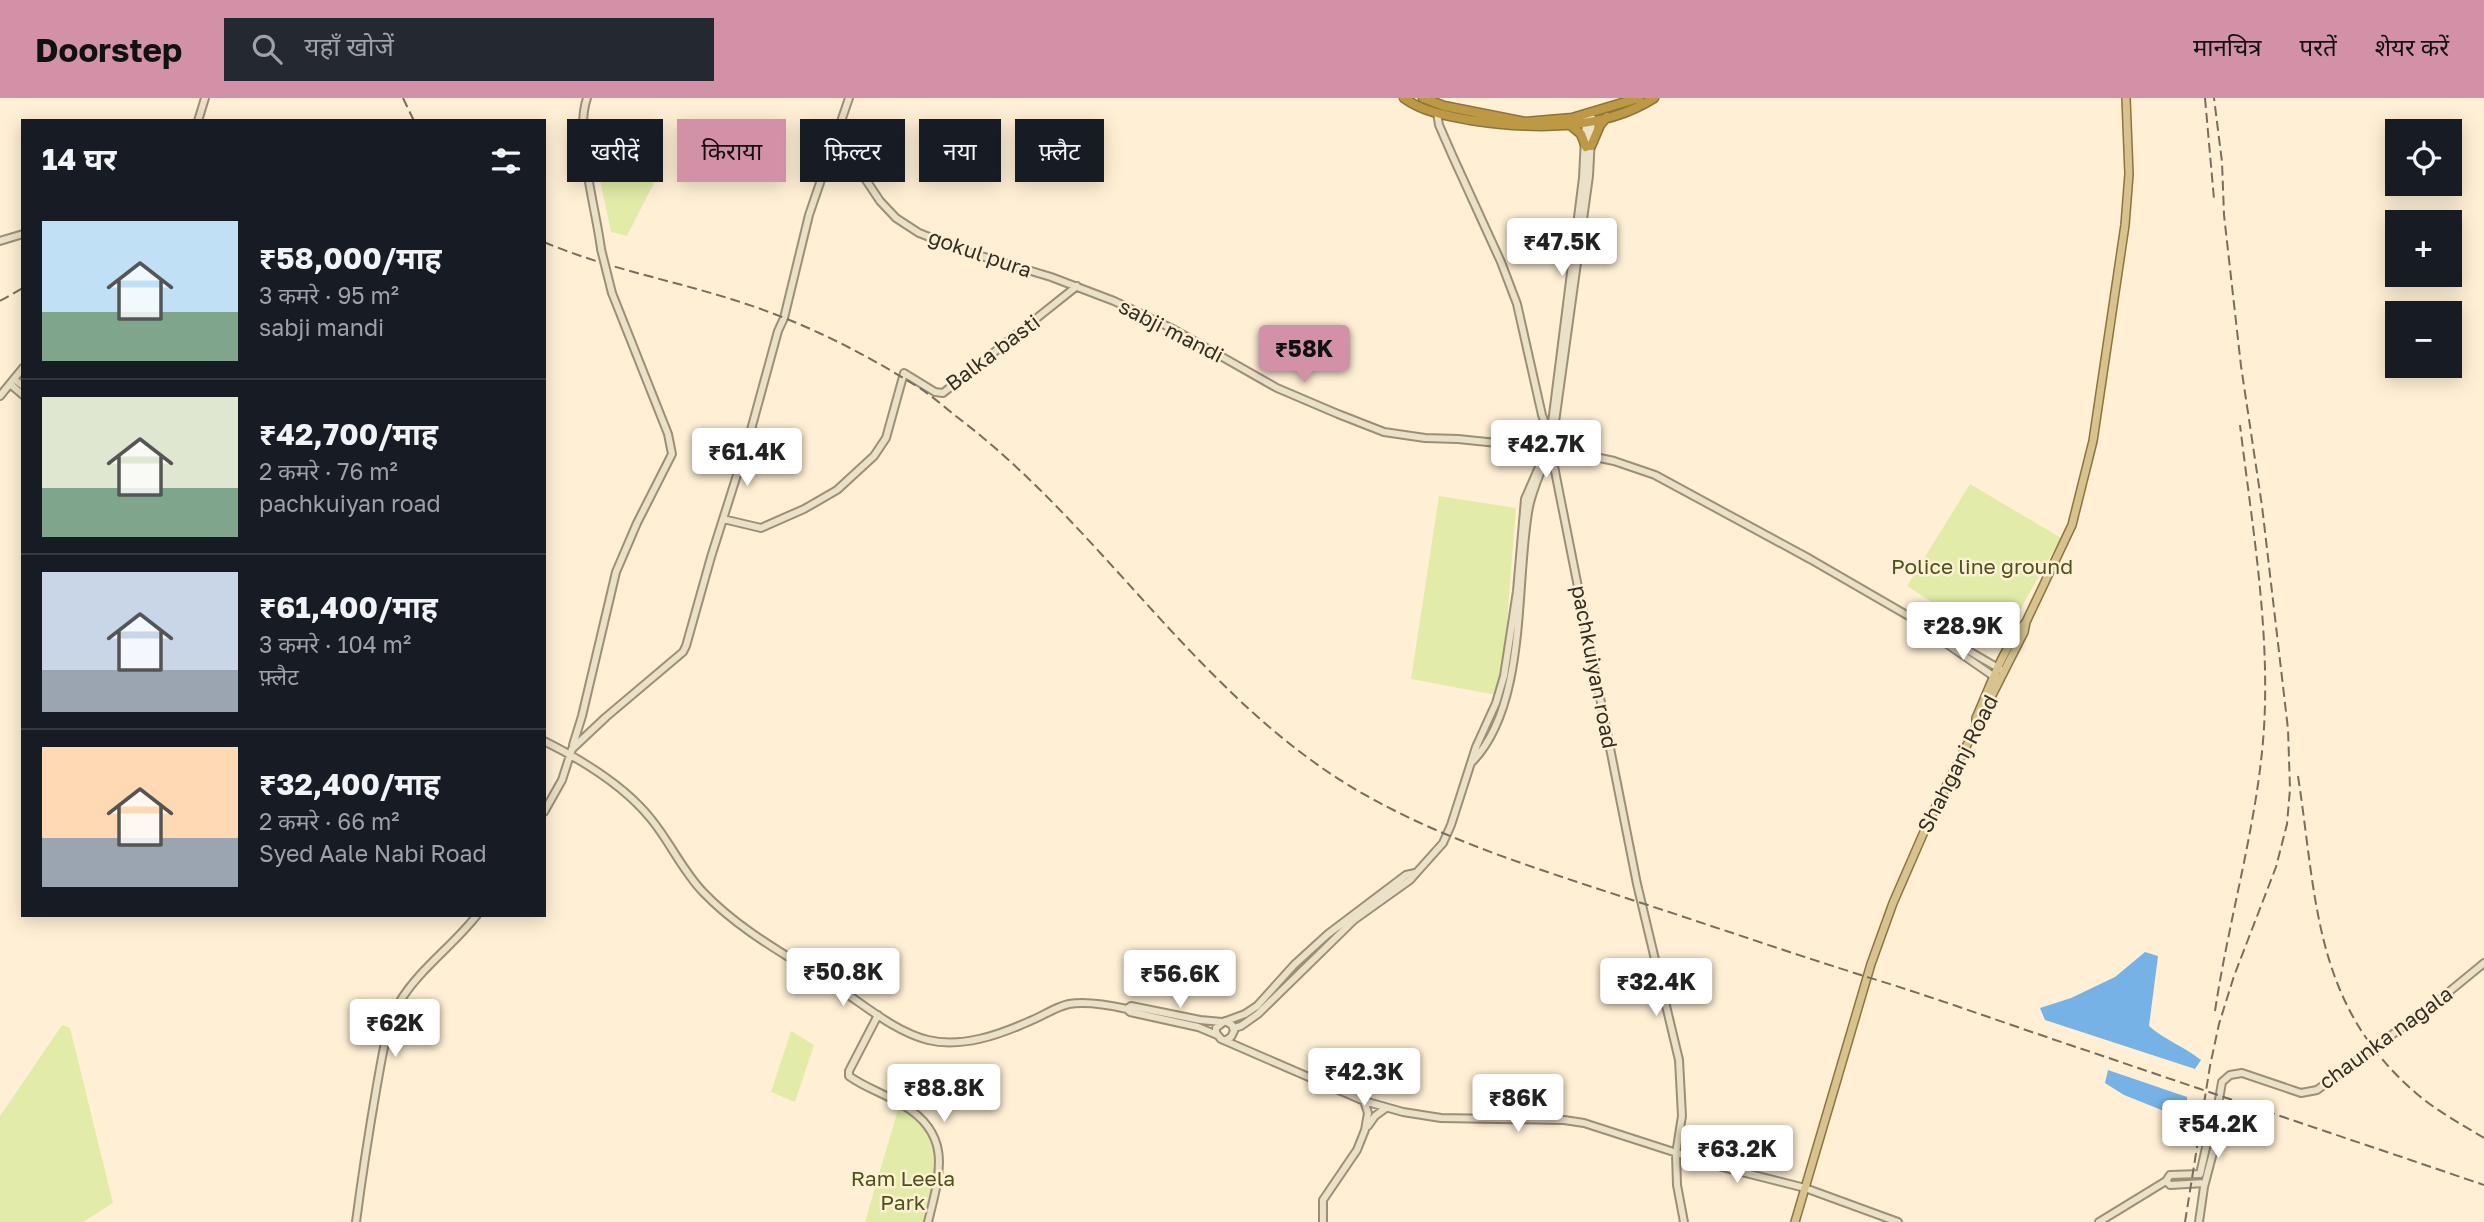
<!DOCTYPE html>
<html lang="hi">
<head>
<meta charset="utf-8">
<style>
  body { margin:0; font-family:"Golos Text","Noto Sans Devanagari",sans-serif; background:#242831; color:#f1f3f6; height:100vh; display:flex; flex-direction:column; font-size:26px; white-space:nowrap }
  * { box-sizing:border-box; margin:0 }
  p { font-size:23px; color:#9ea1a6 }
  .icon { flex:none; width:38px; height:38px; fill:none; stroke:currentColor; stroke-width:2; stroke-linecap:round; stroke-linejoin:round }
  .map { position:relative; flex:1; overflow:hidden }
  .drawer { position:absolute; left:21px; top:21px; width:525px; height:798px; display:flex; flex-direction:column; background:#171b24; border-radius:0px; box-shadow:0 4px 18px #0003 }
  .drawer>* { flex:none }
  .hud { position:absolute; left:567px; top:21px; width:665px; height:63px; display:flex; gap:14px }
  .tools { position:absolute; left:2385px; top:21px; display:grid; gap:14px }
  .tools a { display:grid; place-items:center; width:77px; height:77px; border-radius:0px; background:#171b24; box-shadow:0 4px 18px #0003; font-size:35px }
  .price { position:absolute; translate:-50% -60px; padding:0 16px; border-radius:7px; background:#fff; color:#222; font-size:23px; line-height:46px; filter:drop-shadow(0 2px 4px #0008) }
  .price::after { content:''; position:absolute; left:50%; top:42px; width:21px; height:16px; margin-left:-10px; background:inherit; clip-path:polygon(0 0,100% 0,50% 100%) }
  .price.selected { background:#d291a7; color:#111 }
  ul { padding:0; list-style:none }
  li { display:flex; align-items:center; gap:21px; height:175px; padding:0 21px }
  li+li { border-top:2px solid #363941 }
  li span { display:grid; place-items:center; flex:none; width:196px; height:140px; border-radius:0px; color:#555 }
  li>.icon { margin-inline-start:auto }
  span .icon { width:84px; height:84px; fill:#fffc; stroke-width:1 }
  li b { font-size:30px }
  h2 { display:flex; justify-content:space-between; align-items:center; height:84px; padding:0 21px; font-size:30px }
  .chip { padding:0 24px; border-radius:0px; background:#171b24; box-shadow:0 4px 18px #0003; font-size:24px; line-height:63px }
  .chip.selected { background:#d291a7; color:#111 }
  header { display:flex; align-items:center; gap:42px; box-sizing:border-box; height:98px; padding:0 35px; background:#d291a7; color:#111 }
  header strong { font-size:33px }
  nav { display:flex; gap:38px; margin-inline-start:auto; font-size:24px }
  .search { width:490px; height:63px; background:#242831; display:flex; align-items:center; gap:18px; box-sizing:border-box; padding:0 24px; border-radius:0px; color:#9ea1a6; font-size:26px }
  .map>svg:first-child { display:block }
  .green { fill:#e2eca8 }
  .water { fill:#76b2e6 }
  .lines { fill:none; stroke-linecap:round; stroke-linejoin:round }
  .secondary-casing { stroke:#9c8f76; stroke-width:10 }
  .primary-casing { stroke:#8d743a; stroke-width:10 }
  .highway-casing { stroke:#8d743a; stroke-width:11 }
  .secondary { stroke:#ebe0c8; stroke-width:6 }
  .primary { stroke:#d7c290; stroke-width:7 }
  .highway { stroke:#bd9946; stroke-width:8 }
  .rail { stroke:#766e5e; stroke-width:2; stroke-dasharray:10 5; stroke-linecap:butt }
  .secondary-bridge-casing { stroke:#9c8f76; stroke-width:10; stroke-linecap:butt }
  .secondary-bridge { stroke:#ebe0c8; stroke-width:6 }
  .labels { text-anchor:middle; stroke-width:5; stroke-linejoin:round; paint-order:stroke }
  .street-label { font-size:21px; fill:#332e23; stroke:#fff0d5 }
  .park-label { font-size:21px; fill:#4c521b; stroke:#fff0d5 }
</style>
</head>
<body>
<header>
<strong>Doorstep</strong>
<div class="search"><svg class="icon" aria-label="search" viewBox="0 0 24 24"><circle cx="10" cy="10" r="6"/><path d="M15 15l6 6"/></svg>यहाँ खोजें</div>
<nav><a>मानचित्र</a><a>परतें</a><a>शेयर करें</a></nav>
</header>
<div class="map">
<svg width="2484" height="1124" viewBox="0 0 2484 1124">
  <rect width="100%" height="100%" fill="#fff0d5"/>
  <path class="green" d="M 599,77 L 655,83 L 627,138 L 611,134 Z
    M 1970,386 L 2061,440 L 1999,548 L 1907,488 Z
    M 1439,398 L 1516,410 L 1505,549 L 1496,597 L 1411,581 Z
    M 62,927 L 70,930 L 113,1105 L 83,1124 L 0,1124 L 0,1018 Z
    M 791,933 L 814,947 L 795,1004 L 771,994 Z
    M 899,1008 C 954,1037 938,1074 925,1124 L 865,1124 Z"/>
  <path class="water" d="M 2145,854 L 2158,858 L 2149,928 C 2165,942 2185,949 2201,962 L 2195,971 L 2045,922 L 2040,910 L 2071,900 L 2115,879 Z
    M 2108,972 L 2187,999 L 2187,1010 L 2164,1013 L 2124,997 L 2105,985 Z"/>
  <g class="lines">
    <defs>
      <path id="secondary" d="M 587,0 C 574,37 596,110 601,151
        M 1437,15 L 1439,27 L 1453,59 L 1501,164 L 1517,206 L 1542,317 L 1548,333 L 1554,334
        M 198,23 L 205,0
        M 824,70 L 864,79 L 880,103 L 896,120 L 919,135 L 968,154 L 1051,179 L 1114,203 L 1173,231 L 1277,290 L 1338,316 L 1384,334 L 1425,340 L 1458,341 L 1545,350
        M 0,143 L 23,136
        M 14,281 L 23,288
        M 10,286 L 23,297
        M 0,298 L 23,270
        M 1551,333 L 1583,80 L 1586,20
        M1544.5 349a4.5 4.5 0 1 1 9 0a4.5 4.5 0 1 1-9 0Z
        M 1552,346 L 1589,78 L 1592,20
        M 1553,350 L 1614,363 L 1655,377 L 1810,461 L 2000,571
        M 1551,353 L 1637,786 L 1679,962 L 1682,1018 L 1676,1056 L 1677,1087 L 1684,1124
        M 723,421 L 761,430 L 804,411 L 837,392 L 874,358 L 886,340 L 904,275 L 935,294 L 943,295 L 1077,188
        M 1932,532 L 1937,539 L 1996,580
        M 544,643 C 582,662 624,687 651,721 C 670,744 682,772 703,794 C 742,835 794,861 841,892 C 867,909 896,934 928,942 C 962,950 999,937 1030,923 C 1043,918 1055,909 1069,906 C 1086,903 1109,907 1127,911 L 1131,908 L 1200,922 L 1222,924
        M 573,647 L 582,618 L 616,474 L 637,425 L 672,356 L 668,336 L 612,195
        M 1473,663 C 1528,605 1515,483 1529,409 C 1533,390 1542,371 1549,353
        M 544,714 L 562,682 L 572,651 L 606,619 L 683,554 L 686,548 L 711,459 L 749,339 L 778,233 L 784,220 L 809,117 L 849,0
        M 1127,911 L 1130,914 L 1198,929 L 1217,937
        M 878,917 L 849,973 L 849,978 C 865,990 886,996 903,1007 C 953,1037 940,1075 928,1124
        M 1226,923 L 1245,916 L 1257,908 L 1294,867 L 1328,836 L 1406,777 L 1415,775
        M 1234,930 L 1241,928 L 1258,916 L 1354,822 L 1410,782 L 1443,745 L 1451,727 L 1476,649 L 1496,605 L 1504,578 L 1517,493 L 1525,401 L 1546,353
        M 1226,942 L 1231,939 L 1234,933 L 1232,927 L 1225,923 L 1216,930 L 1216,935 L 1221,941 L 1364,1003 L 1368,1015 L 1365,1032 L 1357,1052 L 1323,1102 L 1323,1124
        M 1364,1003 L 1403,1014 L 1441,1020 L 1564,1022 L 1584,1025 L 1714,1067 L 1805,1090 L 1898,1124
        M 1368,1028 L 1375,1018 L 1386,1010
        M 2166,1083 L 2170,1087 L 2205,1085
        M 356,1124 C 362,1078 369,1033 377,987 C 382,960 386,929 399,905 C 419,871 453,848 477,817
        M 2099,1124 L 2166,1083 L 2170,1077 L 2200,1076 L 2207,1045 L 2214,1032
        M 2199,1124 L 2204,1089 L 2215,1047 L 2214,1031 L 2222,984 L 2230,977 L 2242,975 L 2301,995 L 2317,992 L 2439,902 L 2484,865"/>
      <path id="primary" d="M 1976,627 L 1976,620 C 1990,589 2002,551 2025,525
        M 1795,1124 L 1871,866 L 1893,805 L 1930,720 L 2024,534 L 2026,524 L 2072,427 L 2093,343 L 2125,127 L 2129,76 L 2126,0"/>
      <path id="highway" d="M 1404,0 C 1423,14 1448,18 1470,22 C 1530,31 1601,34 1654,0
        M 1423,0 L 1444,8 L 1525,24 L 1572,20 L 1639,0
        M 1569,26 L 1581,36 L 1586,49
        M 1591,48 L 1600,27 L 1607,19"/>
    </defs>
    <use href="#secondary" class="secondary-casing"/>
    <use href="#primary" class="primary-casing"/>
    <use href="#highway" class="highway-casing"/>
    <use href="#secondary" class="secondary"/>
    <use href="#primary" class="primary"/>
    <use href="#highway" class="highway"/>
    <path class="rail" d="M 403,0 L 414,23
      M 2205,0 L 2214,101
      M 544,144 C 605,170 671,182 734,202 C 798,222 857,251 913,286 C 929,295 943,308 957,319 C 1104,430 1199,601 1360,694 C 1443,742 1535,770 1626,800 C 1710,827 1793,856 1877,882 C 1951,905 2024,932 2097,956 C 2226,1000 2355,1043 2484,1087
      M 0,203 L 23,190
      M 2298,678 C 2317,801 2313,907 2417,996 C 2437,1013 2461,1026 2484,1040
      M 2215,913 C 2229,819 2258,724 2264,630 C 2270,529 2252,427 2240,327
      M 2185,1124 L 2210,968 L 2219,926 L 2234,878 L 2276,769 L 2287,726 L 2290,691 L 2288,631 L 2262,408 L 2241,268 L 2224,117 L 2222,64 L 2214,0"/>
    <defs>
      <path id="secondary-bridge" d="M 601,151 L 612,195"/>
    </defs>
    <use href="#secondary-bridge" class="secondary-bridge-casing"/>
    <use href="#secondary-bridge" class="secondary-bridge"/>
  </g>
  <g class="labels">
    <g class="street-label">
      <text transform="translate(980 156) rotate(19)" y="7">gokul pura</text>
      <text transform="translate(1171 233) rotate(27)" y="7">sabji mandi</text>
      <text transform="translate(993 255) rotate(-37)" y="7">Balka basti</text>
      <text transform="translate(1594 569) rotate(79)" y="7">pachkuiyan road</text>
      <text transform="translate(1958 666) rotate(-63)" y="7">Shahganj Road</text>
      <text transform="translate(2386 940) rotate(-36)" y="7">chaunka nagala</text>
    </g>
    <g class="park-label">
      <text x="1982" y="476">Police line ground</text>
      <text x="903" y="1088">Ram Leela<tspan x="903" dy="24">Park</tspan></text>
    </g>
  </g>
</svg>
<div class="tools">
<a><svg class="icon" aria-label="locate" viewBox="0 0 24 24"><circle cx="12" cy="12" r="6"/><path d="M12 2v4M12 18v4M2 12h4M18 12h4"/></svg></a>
<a>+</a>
<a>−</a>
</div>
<b class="price" style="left:1562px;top:180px">₹47.5K</b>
<b class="price selected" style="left:1304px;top:287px">₹58K</b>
<b class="price" style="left:1546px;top:382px">₹42.7K</b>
<b class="price" style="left:747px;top:390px">₹61.4K</b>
<b class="price" style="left:1963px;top:564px">₹28.9K</b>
<b class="price" style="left:843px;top:910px">₹50.8K</b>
<b class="price" style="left:1180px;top:912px">₹56.6K</b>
<b class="price" style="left:1656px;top:920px">₹32.4K</b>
<b class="price" style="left:395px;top:961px">₹62K</b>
<b class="price" style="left:1364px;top:1010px">₹42.3K</b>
<b class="price" style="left:944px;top:1026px">₹88.8K</b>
<b class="price" style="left:1518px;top:1036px">₹86K</b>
<b class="price" style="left:2218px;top:1062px">₹54.2K</b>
<b class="price" style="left:1737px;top:1087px">₹63.2K</b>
<div class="hud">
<a class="chip">खरीदें</a>
<a class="chip selected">किराया</a>
<a class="chip">फ़िल्टर</a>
<a class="chip">नया</a>
<a class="chip">फ़्लैट</a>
</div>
<section class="drawer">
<h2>14 घर<svg class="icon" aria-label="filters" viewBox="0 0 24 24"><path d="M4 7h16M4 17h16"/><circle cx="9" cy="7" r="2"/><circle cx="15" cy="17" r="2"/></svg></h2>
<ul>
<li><span style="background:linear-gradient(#bfe0f5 65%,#7fa58c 0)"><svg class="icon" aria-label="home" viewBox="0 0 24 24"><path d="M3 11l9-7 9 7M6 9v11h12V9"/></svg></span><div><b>₹58,000/माह</b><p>3 कमरे · 95 m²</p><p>sabji mandi</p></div></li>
<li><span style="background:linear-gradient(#dfe7d0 65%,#7fa58c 0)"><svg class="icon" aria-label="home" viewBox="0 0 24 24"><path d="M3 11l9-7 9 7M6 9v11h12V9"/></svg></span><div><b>₹42,700/माह</b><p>2 कमरे · 76 m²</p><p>pachkuiyan road</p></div></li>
<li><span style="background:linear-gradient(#c9d6e8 70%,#9aa5b1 0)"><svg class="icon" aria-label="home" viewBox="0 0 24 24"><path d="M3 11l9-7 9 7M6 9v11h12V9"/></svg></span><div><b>₹61,400/माह</b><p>3 कमरे · 104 m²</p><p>फ़्लैट</p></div></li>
<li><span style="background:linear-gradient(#ffd9b3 65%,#9aa5b1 0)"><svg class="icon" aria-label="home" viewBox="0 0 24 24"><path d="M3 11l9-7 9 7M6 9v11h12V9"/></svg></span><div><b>₹32,400/माह</b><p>2 कमरे · 66 m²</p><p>Syed Aale Nabi Road</p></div></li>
</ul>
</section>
</div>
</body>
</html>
